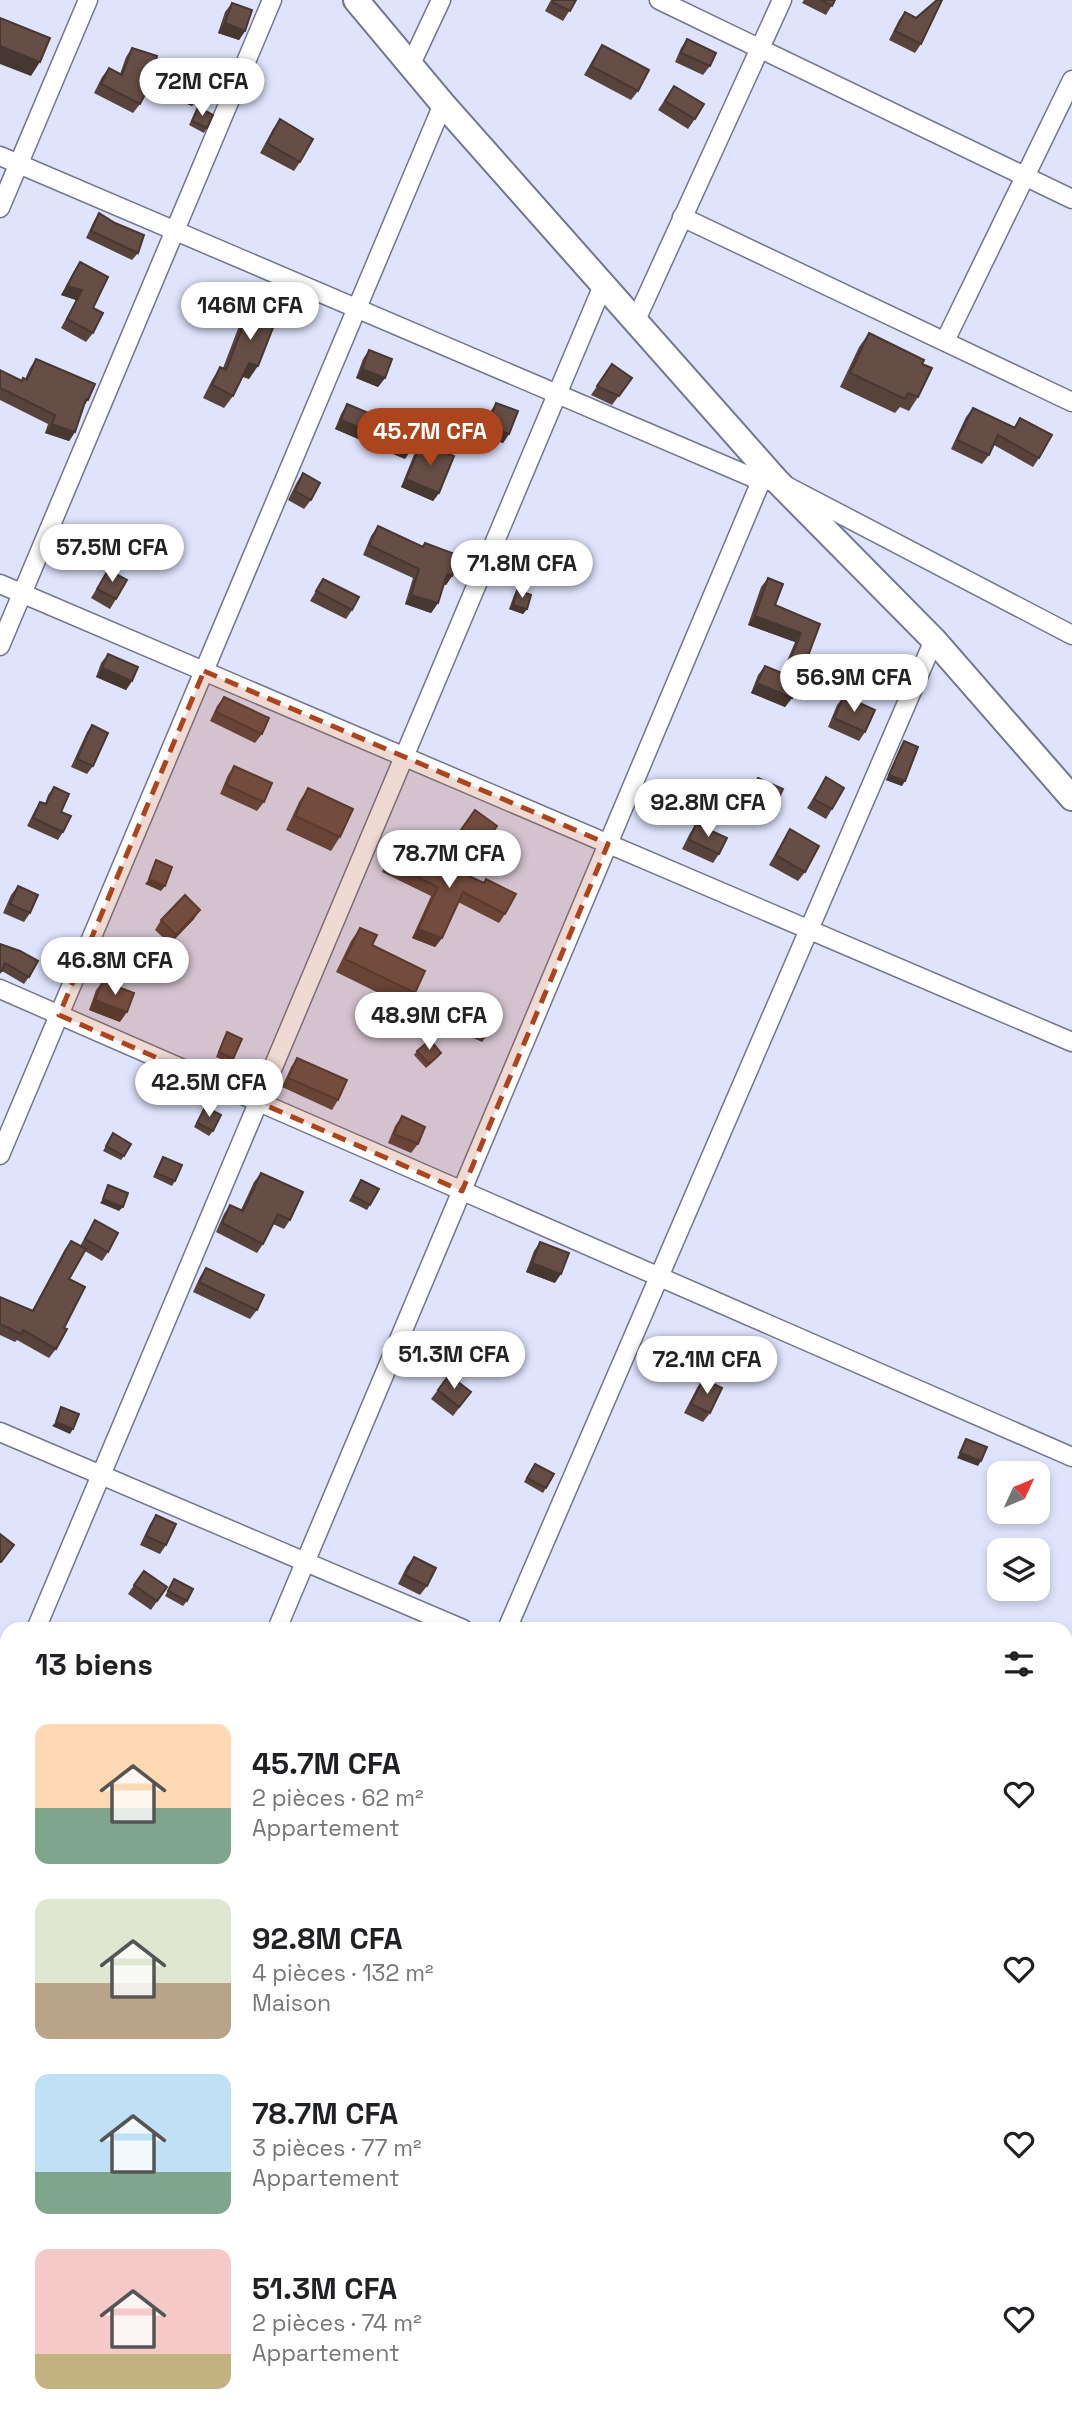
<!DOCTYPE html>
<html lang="fr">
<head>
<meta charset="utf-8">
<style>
  body { margin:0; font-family:"Space Grotesk",sans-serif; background:#f6f6f6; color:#202124; height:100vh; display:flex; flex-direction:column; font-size:26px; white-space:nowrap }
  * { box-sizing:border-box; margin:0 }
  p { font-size:23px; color:#757577 }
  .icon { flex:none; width:38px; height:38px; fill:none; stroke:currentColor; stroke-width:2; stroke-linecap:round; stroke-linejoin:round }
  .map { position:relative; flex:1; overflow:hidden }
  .drawer { position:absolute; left:0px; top:1622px; width:1073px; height:800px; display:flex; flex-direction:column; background:#fff; border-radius:21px 21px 0 0; box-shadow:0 4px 10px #0003 }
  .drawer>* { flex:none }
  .needle { width:46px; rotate:46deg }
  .buttons { position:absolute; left:987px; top:1461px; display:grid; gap:14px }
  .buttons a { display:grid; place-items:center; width:63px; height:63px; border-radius:14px; background:#fff; box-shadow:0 4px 10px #0003; font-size:35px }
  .price { position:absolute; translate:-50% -60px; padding:0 16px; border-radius:24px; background:#fff; color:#222; font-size:23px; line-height:46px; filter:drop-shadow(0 2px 4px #0008) }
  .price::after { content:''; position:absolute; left:50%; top:42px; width:21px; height:16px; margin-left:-10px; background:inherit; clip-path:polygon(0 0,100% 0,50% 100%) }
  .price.active { background:#ac451e; color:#fff }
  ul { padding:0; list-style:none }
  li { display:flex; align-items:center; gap:21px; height:175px; padding:0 35px }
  li span { display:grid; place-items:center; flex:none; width:196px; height:140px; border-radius:14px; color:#555 }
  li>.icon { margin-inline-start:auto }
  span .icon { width:84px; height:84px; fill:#fffc; stroke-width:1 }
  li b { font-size:30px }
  h2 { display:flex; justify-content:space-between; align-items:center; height:84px; padding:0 35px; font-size:30px }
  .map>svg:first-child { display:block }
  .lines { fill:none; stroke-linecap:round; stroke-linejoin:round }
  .street-casing { stroke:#72768c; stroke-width:21 }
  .secondary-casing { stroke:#72768c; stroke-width:28 }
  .street { stroke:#fff; stroke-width:18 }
  .secondary { stroke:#fff; stroke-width:24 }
  .wall { fill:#58433c }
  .shaded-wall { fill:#473731 }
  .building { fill:#664e46; stroke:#473731; stroke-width:2 }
  .marked { fill:#ac451e; fill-opacity:0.2; stroke:#ac451e; stroke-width:5; stroke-dasharray:14 9; stroke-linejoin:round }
</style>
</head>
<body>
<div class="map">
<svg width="1072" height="2421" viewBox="0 0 1072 2421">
  <rect width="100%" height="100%" fill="#dfe3fc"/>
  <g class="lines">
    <defs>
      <path id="street" d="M 659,0 L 1072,199
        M 411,64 L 441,0
        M 0,156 L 761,481 L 777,481 L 1072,635
        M 0,208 L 88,0
        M 682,217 L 1072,402
        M 636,320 L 782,0
        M 945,341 L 1072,80
        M 0,584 L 1072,1042
        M 0,646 L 272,0
        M 0,989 L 1072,1457
        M 0,1155 L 443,104
        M 0,1432 L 463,1629
        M 36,1629 L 604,283
        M 277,1629 L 761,481
        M 507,1629 L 934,640
        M 0,1715 L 7,1698
        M 1066,1748 L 1072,1742
        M 0,1848 L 7,1851
        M 0,2009 L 7,2012
        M 0,2163 L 7,2166
        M 0,2296 L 7,2277
        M 0,2312 L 7,2315
        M 167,2421 L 169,2415
        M 356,2421 L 362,2415"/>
      <path id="secondary" d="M 356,0 L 443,104 L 777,481 L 934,640 L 1072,798"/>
    </defs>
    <use href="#street" class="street-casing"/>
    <use href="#secondary" class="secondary-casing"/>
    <use href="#street" class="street"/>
    <use href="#secondary" class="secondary"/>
  </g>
  <path class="wall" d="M 551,0 L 576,0 L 563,21 L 545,11 Z
    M 804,0 L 835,0 L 826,15 L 802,3 Z
    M 232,3 L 245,31 L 239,40 L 218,33 L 225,12 Z
    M 905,12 L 921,44 L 915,53 L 889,40 L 899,20 Z
    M 687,39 L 710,66 L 703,75 L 675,62 L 681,48 Z
    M 602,45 L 638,91 L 631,100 L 584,75 L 596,54 Z
    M 132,48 L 156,61 L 199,97 L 192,106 L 148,87 L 140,104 L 133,113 L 94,93 L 102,77 L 109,68 L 120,74 L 126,57 Z
    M 674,86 L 695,119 L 688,129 L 658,110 Z
    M 198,107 L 207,128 L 204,133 L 189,125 Z
    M 280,119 L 300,162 L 294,171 L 260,153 L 273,129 Z
    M 99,213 L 138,253 L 132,260 L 86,238 L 94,221 Z
    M 80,262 L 93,308 L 93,333 L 86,342 L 61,328 L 76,300 L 61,295 L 74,271 Z
    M 256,292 L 249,379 L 243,376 L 233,396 L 224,408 L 203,398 L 212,380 L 220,367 L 223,368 L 247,305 Z
    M 869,333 L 922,364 L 918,397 L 909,411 L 900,407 L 895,413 L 840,387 L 859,347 Z
    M 369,350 L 385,378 L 378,387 L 356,378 L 363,359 Z
    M 36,359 L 88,400 L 84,406 L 75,432 L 69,441 L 45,433 L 48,424 L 0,400 L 0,370 L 22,381 L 25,379 L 30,368 Z
    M 612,364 L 632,378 L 612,405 L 591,395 Z
    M 496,403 L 509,434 L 503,443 L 481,435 L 490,412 Z
    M 347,404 L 405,459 L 335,429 L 341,414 Z
    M 973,408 L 1014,427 L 1020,418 L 1039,458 L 1033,467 L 994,445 L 989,455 L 982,464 L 951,449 L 966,417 Z
    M 421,444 L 439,493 L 433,501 L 401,487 L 415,452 Z
    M 303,473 L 311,500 L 304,509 L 288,500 L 297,482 Z
    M 378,526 L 422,547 L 425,543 L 452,576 L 446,585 L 444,584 L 438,603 L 431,613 L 405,604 L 413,578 L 363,555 L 371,536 Z
    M 108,570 L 116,599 L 110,609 L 91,598 Z
    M 768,578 L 775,605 L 820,624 L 792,698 L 785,707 L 751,693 L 758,675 L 765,666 L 782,673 L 795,642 L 748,625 L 761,587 Z
    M 323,579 L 352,610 L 346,619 L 310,601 Z
    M 517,590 L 527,609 L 523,614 L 509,609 L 514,595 Z
    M 108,654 L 132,681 L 126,690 L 96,677 L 101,663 Z
    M 844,696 L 865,732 L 859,741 L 828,727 L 837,705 Z
    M 224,697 L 262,734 L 255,743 L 210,721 L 217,706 Z
    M 92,725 L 93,766 L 87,774 L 71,767 L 87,732 Z
    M 904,741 L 902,786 L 886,780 L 901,746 Z
    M 234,766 L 264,802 L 257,811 L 220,794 L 228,775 Z
    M 826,777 L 832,809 L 826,819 L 807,808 Z
    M 758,778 L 775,805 L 769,814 L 745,803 L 752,787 Z
    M 54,787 L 63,832 L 58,840 L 27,826 L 35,810 L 40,802 L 45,804 L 48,795 Z
    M 308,788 L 340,837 L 331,851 L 286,830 L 299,802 Z
    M 475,810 L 497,826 L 477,855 L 455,839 Z
    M 696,824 L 719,854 L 713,863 L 682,849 L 690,833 Z
    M 790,829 L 805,872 L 798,881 L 769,865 Z
    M 396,846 L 421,858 L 423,855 L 505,914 L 499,923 L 458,902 L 442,938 L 435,947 L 412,938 L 431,896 L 382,872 L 390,854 Z
    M 18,886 L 30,913 L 24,922 L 3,913 L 11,895 Z
    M 194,919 L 170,944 L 155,930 L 161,920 Z
    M 360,928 L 372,945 L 415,993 L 405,1006 L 336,972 L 351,941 Z
    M 0,944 L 29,977 L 24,984 L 2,971 L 0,974 Z
    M 103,981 L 120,1022 L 89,1010 L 96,990 Z
    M 469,998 L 489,1033 L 482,1042 L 452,1028 L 462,1007 Z
    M 227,1032 L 233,1059 L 230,1063 L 216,1057 L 224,1037 Z
    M 417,1051 L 441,1053 L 438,1057 L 426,1068 L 414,1055 Z
    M 297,1058 L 338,1100 L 332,1110 L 282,1087 L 291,1067 Z
    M 205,1107 L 213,1131 L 209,1136 L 194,1127 Z
    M 402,1116 L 418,1144 L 411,1153 L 388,1143 L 395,1126 Z
    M 113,1133 L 124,1156 L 121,1160 L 103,1151 Z
    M 163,1157 L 175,1181 L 172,1186 L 153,1177 Z
    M 261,1173 L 290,1220 L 284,1229 L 273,1224 L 263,1244 L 257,1253 L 216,1232 L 224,1214 L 230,1205 L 241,1210 L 254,1182 Z
    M 361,1180 L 370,1205 L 367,1210 L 349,1201 Z
    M 95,1220 L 108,1252 L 102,1261 L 85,1251 L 69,1279 L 64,1328 L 56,1349 L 49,1358 L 17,1340 L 15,1342 L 0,1335 L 0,1297 L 32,1311 L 65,1249 L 71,1241 L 80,1246 Z
    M 540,1242 L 555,1283 L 526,1272 L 534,1251 Z
    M 206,1268 L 257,1310 L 250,1319 L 193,1292 L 200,1277 Z
    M 449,1375 L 471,1392 L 453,1416 L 431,1399 Z
    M 703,1379 L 710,1413 L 703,1422 L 684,1413 L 697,1388 Z
    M 535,1464 L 546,1488 L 543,1493 L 524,1482 Z
    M 156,1515 L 166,1545 L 160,1554 L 140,1545 L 150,1524 Z
    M 414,1557 L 427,1586 L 420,1595 L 398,1584 L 407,1566 Z
    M 174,1579 L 187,1601 L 183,1606 L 165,1596 Z
    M 134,1585 L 167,1587 L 151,1610 L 128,1594 Z
    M 7,1927 L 7,1953 L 0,1950 L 0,1940 Z
    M 0,2018 L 7,2021 L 7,2048 L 4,2052 L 0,2050 Z"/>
  <path class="shaded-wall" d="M 225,23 L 245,31 L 239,40 L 218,33 Z
    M 0,46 L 40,62 L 31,76 L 0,64 Z
    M 154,77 L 199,97 L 192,106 L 147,87 Z
    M 67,286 L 82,290 L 76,300 L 61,295 Z
    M 249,363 L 258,366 L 249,379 L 240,376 Z
    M 362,369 L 385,378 L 378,387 L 356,378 Z
    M 341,420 L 412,449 L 405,459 L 335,429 Z
    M 52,424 L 75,432 L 69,441 L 45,433 Z
    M 488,426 L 509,434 L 503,443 L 481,435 Z
    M 406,479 L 439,493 L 433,501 L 401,487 Z
    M 447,574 L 452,576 L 446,585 L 441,583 Z
    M 411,595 L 438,603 L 431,613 L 405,604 Z
    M 513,605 L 527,609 L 523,614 L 509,609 Z
    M 755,616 L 801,633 L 795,642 L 748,625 Z
    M 102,668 L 132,681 L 126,690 L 96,677 Z
    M 757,683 L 792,698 L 785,707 L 751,693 Z
    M 889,775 L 905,781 L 902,786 L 886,780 Z
    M 149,879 L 165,886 L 161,891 L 145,884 Z
    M 200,910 L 194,919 L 170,944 L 176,935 Z
    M 418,929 L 442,938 L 435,947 L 412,938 Z
    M 95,1000 L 127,1012 L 120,1022 L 89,1010 Z
    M 103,1199 L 123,1207 L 119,1211 L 100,1203 Z
    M 532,1263 L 561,1274 L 555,1283 L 526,1272 Z
    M 56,1422 L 73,1429 L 70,1434 L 52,1426 Z
    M 960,1453 L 981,1461 L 978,1466 L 957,1458 Z
    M 6,1986 L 7,1987 L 7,1993 L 2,1991 Z
    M 0,2136 L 7,2139 L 7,2149 L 0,2147 Z"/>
  <path class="building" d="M 553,0 L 576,0 L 570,11 L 552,2 Z
    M 821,0 L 835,0 L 832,6 Z
    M 937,0 L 942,0 L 921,44 L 895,31 L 905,12 L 916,18 Z
    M 232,3 L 252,10 L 245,31 L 225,23 Z
    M 0,18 L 50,38 L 40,62 L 0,46 Z
    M 687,39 L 716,53 L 710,66 L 681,53 Z
    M 602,45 L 649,70 L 638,91 L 591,66 Z
    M 132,48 L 157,56 L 156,61 L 205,82 L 199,97 L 154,77 L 140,104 L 101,84 L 109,68 L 122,75 Z
    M 674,86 L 704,104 L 695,119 L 665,101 Z
    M 198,107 L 213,115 L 207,128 L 192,121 Z
    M 280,119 L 313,139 L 300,162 L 267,143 Z
    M 99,213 L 115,223 L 144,235 L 138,253 L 91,231 Z
    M 80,262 L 108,277 L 93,308 L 103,313 L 93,333 L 67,319 L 82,290 L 67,286 Z
    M 256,292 L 283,302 L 258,366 L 249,363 L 233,396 L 212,385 L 220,367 L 226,370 Z
    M 869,333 L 924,360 L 922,364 L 932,368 L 918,397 L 908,393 L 905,399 L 850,373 Z
    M 369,350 L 392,359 L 385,378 L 362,369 Z
    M 36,359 L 95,384 L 88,400 L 86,399 L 75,432 L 52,424 L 55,415 L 0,388 L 0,370 L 22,381 L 23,378 L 27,380 Z
    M 612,364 L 632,378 L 619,396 L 597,386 Z
    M 496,403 L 518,411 L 509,434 L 488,426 Z
    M 347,404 L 418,434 L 412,449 L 341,420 Z
    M 973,408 L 1015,428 L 1020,418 L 1052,435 L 1039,458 L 998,435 L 989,455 L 957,440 Z
    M 421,444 L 454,456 L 439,493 L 406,479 Z
    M 303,473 L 320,483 L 311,500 L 295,491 Z
    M 378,526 L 423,547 L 425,543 L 460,556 L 452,576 L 447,574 L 438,603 L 411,595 L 419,569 L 369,545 Z
    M 108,570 L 127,580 L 116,599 L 97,589 Z
    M 768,578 L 783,584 L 775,605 L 820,624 L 792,698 L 757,683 L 765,666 L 784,674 L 801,633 L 755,616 Z
    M 323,579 L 359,597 L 352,610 L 316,591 Z
    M 517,590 L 531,595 L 527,609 L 513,605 Z
    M 108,654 L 138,667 L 132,681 L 102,668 Z
    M 844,696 L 875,710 L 865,732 L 834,718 Z
    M 224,697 L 269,718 L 262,734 L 216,712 Z
    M 92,725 L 108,733 L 93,766 L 77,759 Z
    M 904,741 L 918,747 L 905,781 L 889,775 Z
    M 234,766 L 272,783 L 264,802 L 226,785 Z
    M 826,777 L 844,788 L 832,809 L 814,799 Z
    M 758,778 L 783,789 L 775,805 L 751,793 Z
    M 54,787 L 69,794 L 61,812 L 71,816 L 63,832 L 33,818 L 40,802 L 46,804 Z
    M 308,788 L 353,809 L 340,837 L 295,816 Z
    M 475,810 L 497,826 L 484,845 L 461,830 Z
    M 696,824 L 727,838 L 719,854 L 689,840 Z
    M 790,829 L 819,846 L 805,872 L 776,855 Z
    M 396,846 L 421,858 L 423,855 L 484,883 L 486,879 L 516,894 L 505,914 L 463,892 L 442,938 L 418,929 L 438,887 L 388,863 Z
    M 156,860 L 172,867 L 165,886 L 149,879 Z
    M 18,886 L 38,895 L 30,913 L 10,904 Z
    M 185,895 L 200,910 L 176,935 L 161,920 Z
    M 360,928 L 377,935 L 372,945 L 425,971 L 415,993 L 345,959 Z
    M 0,944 L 20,951 L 38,961 L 29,977 L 5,963 L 2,971 L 0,972 Z
    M 103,981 L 134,993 L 127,1012 L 95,1000 Z
    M 469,998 L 499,1012 L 489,1033 L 459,1019 Z
    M 227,1032 L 242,1039 L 233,1059 L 219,1052 Z
    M 430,1040 L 441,1053 L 429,1064 L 417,1051 Z
    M 297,1058 L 347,1080 L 338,1100 L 288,1078 Z
    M 205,1107 L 221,1115 L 213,1131 L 197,1123 Z
    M 402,1116 L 425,1127 L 418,1144 L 394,1134 Z
    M 113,1133 L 131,1144 L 124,1156 L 106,1146 Z
    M 163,1157 L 182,1165 L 175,1181 L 156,1173 Z
    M 261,1173 L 303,1192 L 290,1220 L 278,1214 L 263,1244 L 222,1223 L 230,1205 L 243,1211 Z
    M 361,1180 L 379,1189 L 370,1205 L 353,1196 Z
    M 108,1185 L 128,1193 L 123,1207 L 103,1199 Z
    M 95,1220 L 118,1233 L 108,1252 L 85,1239 Z
    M 71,1241 L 86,1249 L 69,1279 L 85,1287 L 64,1328 L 67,1329 L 56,1349 L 23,1330 L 21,1334 L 0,1324 L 0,1297 L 33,1311 Z
    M 540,1242 L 569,1253 L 561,1274 L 532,1263 Z
    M 206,1268 L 264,1295 L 257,1310 L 199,1282 Z
    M 449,1375 L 471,1392 L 459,1407 L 438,1390 Z
    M 703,1379 L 722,1388 L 710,1413 L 691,1404 Z
    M 61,1407 L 79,1414 L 73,1429 L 56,1422 Z
    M 966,1439 L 987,1447 L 981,1461 L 960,1453 Z
    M 535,1464 L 554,1474 L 546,1488 L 527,1478 Z
    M 156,1515 L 176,1524 L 166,1545 L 146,1536 Z
    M 0,1534 L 14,1545 L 1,1562 L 0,1562 Z
    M 414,1557 L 436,1568 L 427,1586 L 405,1575 Z
    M 144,1571 L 167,1587 L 157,1601 L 134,1585 Z
    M 174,1579 L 193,1589 L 187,1601 L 168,1591 Z
    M 212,1624 L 226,1629 L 210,1629 Z
    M 7,1928 L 7,1947 L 0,1944 Z
    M 0,2018 L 7,2021 L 7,2041 L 0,2038 Z
    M 6,2086 L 7,2086 L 7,2139 L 0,2136 L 0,2101 Z
    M 0,2393 L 7,2397 L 7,2415 L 28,2415 L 25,2421 L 0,2420 Z
    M 106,2415 L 151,2415 L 148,2421 L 106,2421 L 104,2420 Z"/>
  <path class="marked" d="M 204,671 L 608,844 L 462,1191 L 59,1015 Z"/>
</svg>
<div class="buttons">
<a><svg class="needle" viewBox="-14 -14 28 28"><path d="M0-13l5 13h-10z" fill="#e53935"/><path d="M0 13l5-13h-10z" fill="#757577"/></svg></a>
<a><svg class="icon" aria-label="layers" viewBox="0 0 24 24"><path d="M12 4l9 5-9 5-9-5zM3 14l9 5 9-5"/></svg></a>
</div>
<b class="price" style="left:202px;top:118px">72M CFA</b>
<b class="price" style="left:250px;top:342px">146M CFA</b>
<b class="price active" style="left:430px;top:468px">45.7M CFA</b>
<b class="price" style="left:112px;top:584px">57.5M CFA</b>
<b class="price" style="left:522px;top:600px">71.8M CFA</b>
<b class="price" style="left:854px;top:714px">56.9M CFA</b>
<b class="price" style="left:708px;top:839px">92.8M CFA</b>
<b class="price" style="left:449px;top:890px">78.7M CFA</b>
<b class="price" style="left:115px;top:997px">46.8M CFA</b>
<b class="price" style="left:429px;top:1052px">48.9M CFA</b>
<b class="price" style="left:209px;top:1119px">42.5M CFA</b>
<b class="price" style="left:454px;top:1391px">51.3M CFA</b>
<b class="price" style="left:707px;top:1396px">72.1M CFA</b>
<section class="drawer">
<h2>13 biens<svg class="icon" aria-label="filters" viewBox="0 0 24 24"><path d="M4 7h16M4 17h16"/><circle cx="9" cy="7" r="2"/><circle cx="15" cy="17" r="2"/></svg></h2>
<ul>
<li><span style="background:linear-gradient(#ffd9b3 60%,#7fa58c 0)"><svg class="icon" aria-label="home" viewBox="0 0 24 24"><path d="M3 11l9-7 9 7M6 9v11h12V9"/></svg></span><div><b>45.7M CFA</b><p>2 pièces · 62 m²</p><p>Appartement</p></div><svg class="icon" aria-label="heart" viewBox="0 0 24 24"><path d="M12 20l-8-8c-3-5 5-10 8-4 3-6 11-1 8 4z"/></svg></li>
<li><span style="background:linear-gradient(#dfe7d0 60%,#b9a48a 0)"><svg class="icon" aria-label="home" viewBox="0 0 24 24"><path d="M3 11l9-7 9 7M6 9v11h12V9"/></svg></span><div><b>92.8M CFA</b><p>4 pièces · 132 m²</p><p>Maison</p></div><svg class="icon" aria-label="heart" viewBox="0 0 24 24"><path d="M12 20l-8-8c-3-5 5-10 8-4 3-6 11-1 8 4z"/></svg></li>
<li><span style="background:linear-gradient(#bfe0f5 70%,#7fa58c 0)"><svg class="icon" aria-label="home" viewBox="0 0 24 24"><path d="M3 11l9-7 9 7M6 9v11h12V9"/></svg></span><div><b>78.7M CFA</b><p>3 pièces · 77 m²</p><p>Appartement</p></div><svg class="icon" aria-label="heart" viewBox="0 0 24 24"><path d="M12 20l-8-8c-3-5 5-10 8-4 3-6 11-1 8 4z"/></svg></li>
<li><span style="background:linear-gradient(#f6c9c9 75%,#c2b280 0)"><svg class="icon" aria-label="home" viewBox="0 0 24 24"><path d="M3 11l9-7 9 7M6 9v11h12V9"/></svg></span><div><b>51.3M CFA</b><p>2 pièces · 74 m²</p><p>Appartement</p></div><svg class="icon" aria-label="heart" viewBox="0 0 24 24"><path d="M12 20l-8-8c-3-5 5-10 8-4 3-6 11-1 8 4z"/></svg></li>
</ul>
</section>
</div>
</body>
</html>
